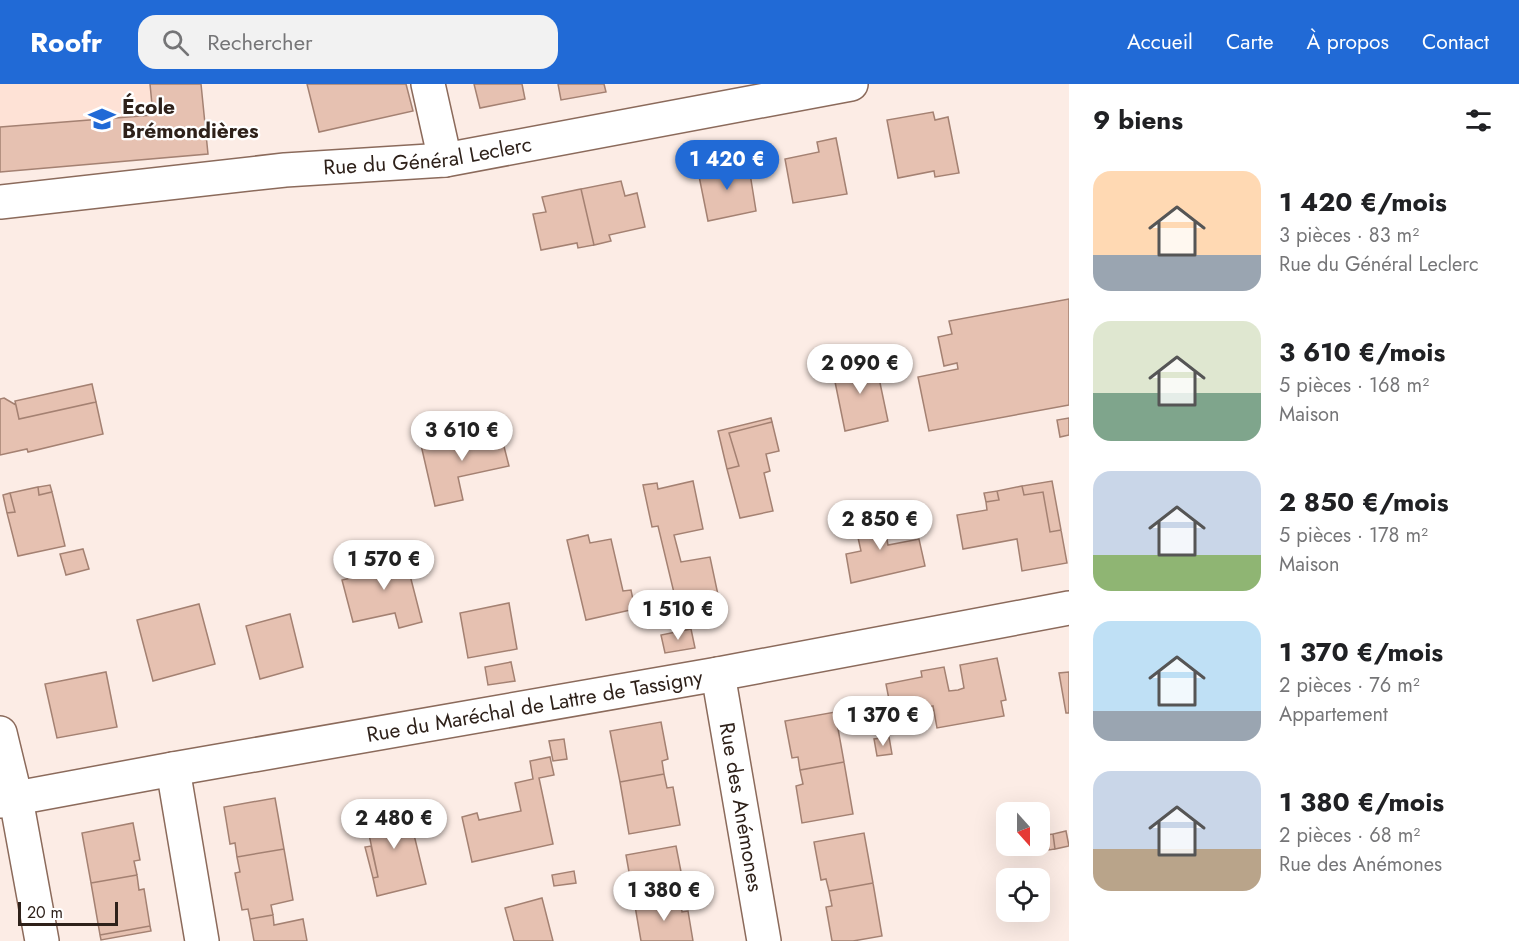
<!DOCTYPE html>
<html lang="fr">
<head>
<meta charset="utf-8">
<style>
  body { margin:0; font-family:Jost,sans-serif; background:#f2f2f2; color:#202124; height:100vh; display:flex; flex-direction:column; font-size:22px; white-space:nowrap }
  * { box-sizing:border-box; margin:0 }
  p { font-size:20px; color:#757577 }
  .icon { flex:none; width:33px; height:33px; fill:none; stroke:currentColor; stroke-width:2; stroke-linecap:round; stroke-linejoin:round }
  .map { position:relative; flex:1; overflow:hidden }
  .details { display:flex; flex-direction:column; background:#fff; width:450px }
  .details>* { flex:none }
  .needle { width:39px; rotate:159deg }
  .controls { position:absolute; left:996px; top:718px; display:grid; gap:12px }
  .controls a { display:grid; place-items:center; width:54px; height:54px; border-radius:12px; background:#fff; box-shadow:0 6px 24px #0002; font-size:30px }
  .scale { position:absolute; left:18px; bottom:15px; width:100px; box-sizing:border-box; padding-left:6px; border:3px solid #2e211a; border-top:0; font-size:16px; line-height:21px; white-space:nowrap; color:#2e211a; -webkit-text-stroke:4px #fff; paint-order:stroke }
  .price { position:absolute; translate:-50% -51px; padding:0 14px; border-radius:21px; background:#fff; color:#222; font-size:20px; line-height:39px; filter:drop-shadow(0 2px 3px #0008) }
  .price::after { content:''; position:absolute; left:50%; top:36px; width:18px; height:14px; margin-left:-9px; background:inherit; clip-path:polygon(0 0,100% 0,50% 100%) }
  .price.active { background:#216ad6; color:#fff }
  ul { padding:0; list-style:none }
  li { display:flex; align-items:center; gap:18px; height:150px; padding:0 24px }
  li span { display:grid; place-items:center; flex:none; width:168px; height:120px; border-radius:18px; color:#555 }
  li>.icon { margin-inline-start:auto }
  span .icon { width:72px; height:72px; fill:#fffc; stroke-width:1 }
  li b { font-size:26px }
  h2 { display:flex; justify-content:space-between; align-items:center; height:72px; padding:0 24px; font-size:26px }
  header { display:flex; align-items:center; gap:36px; box-sizing:border-box; height:84px; padding:0 30px; background:#216ad6; color:#fff }
  header strong { font-size:28px }
  nav { display:flex; gap:33px; margin-inline-start:auto; font-size:21px }
  .search { width:420px; height:54px; background:#f2f2f2; display:flex; align-items:center; gap:15px; box-sizing:border-box; padding:0 21px; border-radius:18px; color:#757577; font-size:22px }
  main { display:flex; flex:1; min-height:0 }
  .map>svg:first-child { display:block }
  .built { fill:#fee2d6 }
  .building { fill:#e6c1b1; stroke:#a48172; stroke-width:1.5 }
  .lines { fill:none; stroke-linecap:round; stroke-linejoin:round }
  .street-casing { stroke:#8b6a5b; stroke-width:36 }
  .street { stroke:#fff; stroke-width:33 }
  .labels { text-anchor:middle; stroke-width:4.5; stroke-linejoin:round; paint-order:stroke }
  .poi-label { font-size:21px; font-weight:bold; fill:#2e211a; stroke:#fff; text-anchor:start }
  .street-label { font-size:21px; fill:#2e211a; stroke:#fff }
</style>
</head>
<body>
<header>
<strong>Roofr</strong>
<div class="search"><svg class="icon" aria-label="search" viewBox="0 0 24 24"><circle cx="10" cy="10" r="6"/><path d="M15 15l6 6"/></svg>Rechercher</div>
<nav><a>Accueil</a><a>Carte</a><a>À propos</a><a>Contact</a></nav>
</header>
<main>
<div class="map">
<svg width="1069" height="857" viewBox="0 0 1069 857">
  <rect width="100%" height="100%" fill="#fcece5"/>
  <path class="built" d="M 0,0 L 201,0 L 208,70 L 0,88 Z"/>
  <path class="building" d="M 150,0 L 201,0 L 208,70 L 0,88 L 0,43 L 153,31 Z
    M 307,0 L 406,0 L 413,27 L 319,48 Z
    M 474,0 L 522,0 L 525,15 L 480,24 Z
    M 558,0 L 604,0 L 606,8 L 561,16 Z
    M 933,28 L 935,36 L 948,33 L 959,89 L 935,93 L 934,87 L 898,94 L 887,36 Z
    M 836,54 L 847,110 L 793,119 L 785,75 L 819,68 L 817,58 Z
    M 734,75 L 735,80 L 698,87 L 699,94 L 692,90 L 695,84 Z
    M 748,77 L 756,127 L 708,137 L 698,87 Z
    M 621,97 L 625,112 L 637,109 L 645,143 L 609,151 L 611,157 L 594,161 L 581,105 Z
    M 581,105 L 594,161 L 578,164 L 577,159 L 541,166 L 533,130 L 546,128 L 542,113 Z
    M 1069,215 L 1069,321 L 929,347 L 918,293 L 958,285 L 957,279 L 944,282 L 938,253 L 952,250 L 949,237 Z
    M 875,275 L 888,337 L 845,347 L 832,283 Z
    M 92,300 L 96,318 L 19,335 L 15,317 Z
    M 4,314 L 16,321 L 19,335 L 96,318 L 103,350 L 28,368 L 27,365 L 0,371 L 0,315 Z
    M 771,334 L 772,338 L 729,349 L 739,382 L 727,385 L 718,347 Z
    M 1069,334 L 1069,351 L 1060,353 L 1057,336 Z
    M 772,338 L 779,367 L 766,370 L 770,387 L 764,389 L 773,427 L 740,434 L 727,385 L 739,382 L 729,349 Z
    M 499,343 L 509,382 L 458,393 L 463,416 L 435,422 L 421,361 Z
    M 693,397 L 703,445 L 674,451 L 681,478 L 710,473 L 721,525 L 701,530 L 702,533 L 681,538 L 658,442 L 652,443 L 643,401 L 657,399 L 658,405 Z
    M 1052,397 L 1061,446 L 1050,448 L 1043,408 L 1024,411 L 1022,402 Z
    M 50,401 L 52,408 L 39,411 L 38,403 Z
    M 1022,402 L 1024,411 L 1043,408 L 1050,448 L 1061,446 L 1067,479 L 1022,487 L 1017,455 L 963,465 L 957,431 L 987,426 L 986,418 L 999,416 L 997,407 Z
    M 38,403 L 39,411 L 52,408 L 65,462 L 18,472 L 7,429 L 15,428 L 10,409 Z
    M 997,407 L 999,416 L 986,418 L 984,409 Z
    M 10,409 L 15,428 L 7,429 L 3,411 Z
    M 881,425 L 888,461 L 919,455 L 925,482 L 851,499 L 846,470 L 861,467 L 853,431 Z
    M 588,451 L 590,459 L 611,455 L 623,507 L 631,506 L 635,525 L 586,536 L 567,456 Z
    M 403,464 L 422,538 L 399,544 L 395,529 L 353,538 L 342,496 L 377,488 L 372,470 Z
    M 83,465 L 89,485 L 66,491 L 60,470 Z
    M 509,519 L 517,565 L 468,574 L 460,529 Z
    M 199,520 L 215,580 L 153,597 L 137,536 Z
    M 290,530 L 303,583 L 260,595 L 246,542 Z
    M 691,545 L 695,564 L 665,569 L 661,551 Z
    M 997,574 L 1006,616 L 1001,617 L 1004,632 L 937,644 L 933,622 L 892,631 L 886,600 L 922,593 L 921,587 L 944,583 L 949,607 L 958,606 L 964,604 L 960,581 Z
    M 511,578 L 515,597 L 488,601 L 485,583 Z
    M 106,588 L 117,643 L 57,654 L 45,600 Z
    M 1069,588 L 1069,629 L 1066,629 L 1059,589 Z
    M 835,628 L 844,678 L 800,686 L 798,673 L 792,674 L 785,637 Z
    M 661,638 L 668,675 L 662,677 L 664,690 L 620,698 L 610,647 Z
    M 889,653 L 892,670 L 877,672 L 874,655 Z
    M 564,655 L 567,675 L 553,677 L 549,657 Z
    M 550,673 L 554,691 L 539,694 L 553,760 L 472,778 L 462,733 L 477,729 L 479,736 L 521,727 L 515,699 L 533,695 L 530,677 Z
    M 844,678 L 853,730 L 802,739 L 796,702 L 803,700 L 800,686 Z
    M 664,690 L 667,704 L 673,703 L 680,741 L 629,750 L 620,698 Z
    M 275,714 L 284,765 L 237,773 L 235,759 L 230,760 L 224,723 Z
    M 390,720 L 392,724 L 407,722 L 426,800 L 377,812 L 373,794 L 378,793 L 364,727 Z
    M 133,739 L 140,776 L 134,777 L 137,791 L 91,799 L 82,749 Z
    M 1066,747 L 1069,762 L 1055,765 L 1053,750 Z
    M 864,749 L 873,799 L 829,807 L 826,795 L 821,796 L 814,758 Z
    M 1053,750 L 1055,765 L 1049,766 L 1046,751 Z
    M 371,762 L 378,793 L 373,794 L 365,763 Z
    M 676,762 L 683,798 L 677,800 L 680,814 L 635,822 L 626,771 Z
    M 284,765 L 293,816 L 271,821 L 273,831 L 250,835 L 248,825 L 242,826 L 235,789 L 240,788 L 237,773 Z
    M 574,787 L 576,799 L 554,802 L 552,791 Z
    M 137,791 L 139,806 L 144,805 L 150,842 L 100,851 L 91,799 Z
    M 873,799 L 882,852 L 853,857 L 832,857 L 826,823 L 832,822 L 829,807 Z
    M 542,814 L 553,857 L 514,857 L 505,824 Z
    M 680,814 L 682,828 L 688,827 L 693,857 L 641,857 L 635,822 Z
    M 273,831 L 274,841 L 303,835 L 307,857 L 254,857 L 250,835 Z
    M 150,842 L 151,847 L 101,856 L 100,851 Z"/>
  <g class="lines">
    <defs>
      <g id="street">
        <path d="M 428,0 L 445,76"/>
        <path id="s1" d="M 0,118 L 285,86 L 445,76 L 851,0"/>
        <path id="s2" d="M 718,590 L 764,857"/>
        <path d="M 0,649 L 16,715 L 42,857"/>
        <path d="M 173,685 L 202,857"/>
        <path id="s3" d="M 0,717 L 173,685 L 718,590 L 1069,524"/>
      </g>
    </defs>
    <use href="#street" class="street-casing"/>
    <use href="#street" class="street"/>
  </g>
  <defs>
    <symbol id="school-bare" viewBox="-9 -9 18 18"><path d="M0-5L7-2L0 1L-7-2ZM-4 1L0 2.5L4 1V4Q0 6-4 4Z" fill="#216ad6" stroke="#fff" stroke-width="2.5" paint-order="stroke"/></symbol>
  </defs>
  <g fill-rule="evenodd">
    <use href="#school-bare" x="83" y="16" width="38" height="38"/>
  </g>
  <g class="labels">
    <g class="poi-label">
      <text x="122" y="30">École<tspan x="122" dy="24">Brémondières</tspan></text>
    </g>
    <g class="street-label">
      <text dy="7" stroke="none"><textPath href="#s1" startOffset="430">Rue du Général Leclerc</textPath></text>
      <text dy="7" stroke="none"><textPath href="#s3" startOffset="543">Rue du Maréchal de Lattre de Tassigny</textPath></text>
      <text dy="7" stroke="none"><textPath href="#s2" startOffset="135">Rue des Anémones</textPath></text>
    </g>
  </g>
</svg>
<div class="controls">
<a><svg class="needle" viewBox="-14 -14 28 28"><path d="M0-13l5 13h-10z" fill="#e53935"/><path d="M0 13l5-13h-10z" fill="#757577"/></svg></a>
<a><svg class="icon" aria-label="locate" viewBox="0 0 24 24"><circle cx="12" cy="12" r="6"/><path d="M12 2v4M12 18v4M2 12h4M18 12h4"/></svg></a>
</div>
<div class="scale">20 m</div>
<b class="price active" style="left:727px;top:107px">1 420 €</b>
<b class="price" style="left:860px;top:311px">2 090 €</b>
<b class="price" style="left:462px;top:378px">3 610 €</b>
<b class="price" style="left:880px;top:467px">2 850 €</b>
<b class="price" style="left:384px;top:507px">1 570 €</b>
<b class="price" style="left:678px;top:557px">1 510 €</b>
<b class="price" style="left:883px;top:663px">1 370 €</b>
<b class="price" style="left:394px;top:766px">2 480 €</b>
<b class="price" style="left:664px;top:838px">1 380 €</b>
</div>
<section class="details">
<h2>9 biens<svg class="icon" aria-label="filters" viewBox="0 0 24 24"><path d="M4 7h16M4 17h16"/><circle cx="9" cy="7" r="2"/><circle cx="15" cy="17" r="2"/></svg></h2>
<ul>
<li><span style="background:linear-gradient(#ffd9b3 70%,#9aa5b1 0)"><svg class="icon" aria-label="home" viewBox="0 0 24 24"><path d="M3 11l9-7 9 7M6 9v11h12V9"/></svg></span><div><b>1 420 €/mois</b><p>3 pièces · 83 m²</p><p>Rue du Général Leclerc</p></div></li>
<li><span style="background:linear-gradient(#dfe7d0 60%,#7fa58c 0)"><svg class="icon" aria-label="home" viewBox="0 0 24 24"><path d="M3 11l9-7 9 7M6 9v11h12V9"/></svg></span><div><b>3 610 €/mois</b><p>5 pièces · 168 m²</p><p>Maison</p></div></li>
<li><span style="background:linear-gradient(#c9d6e8 70%,#8fb573 0)"><svg class="icon" aria-label="home" viewBox="0 0 24 24"><path d="M3 11l9-7 9 7M6 9v11h12V9"/></svg></span><div><b>2 850 €/mois</b><p>5 pièces · 178 m²</p><p>Maison</p></div></li>
<li><span style="background:linear-gradient(#bfe0f5 75%,#9aa5b1 0)"><svg class="icon" aria-label="home" viewBox="0 0 24 24"><path d="M3 11l9-7 9 7M6 9v11h12V9"/></svg></span><div><b>1 370 €/mois</b><p>2 pièces · 76 m²</p><p>Appartement</p></div></li>
<li><span style="background:linear-gradient(#c9d6e8 65%,#b9a48a 0)"><svg class="icon" aria-label="home" viewBox="0 0 24 24"><path d="M3 11l9-7 9 7M6 9v11h12V9"/></svg></span><div><b>1 380 €/mois</b><p>2 pièces · 68 m²</p><p>Rue des Anémones</p></div></li>
</ul>
</section>
</main>
</body>
</html>
